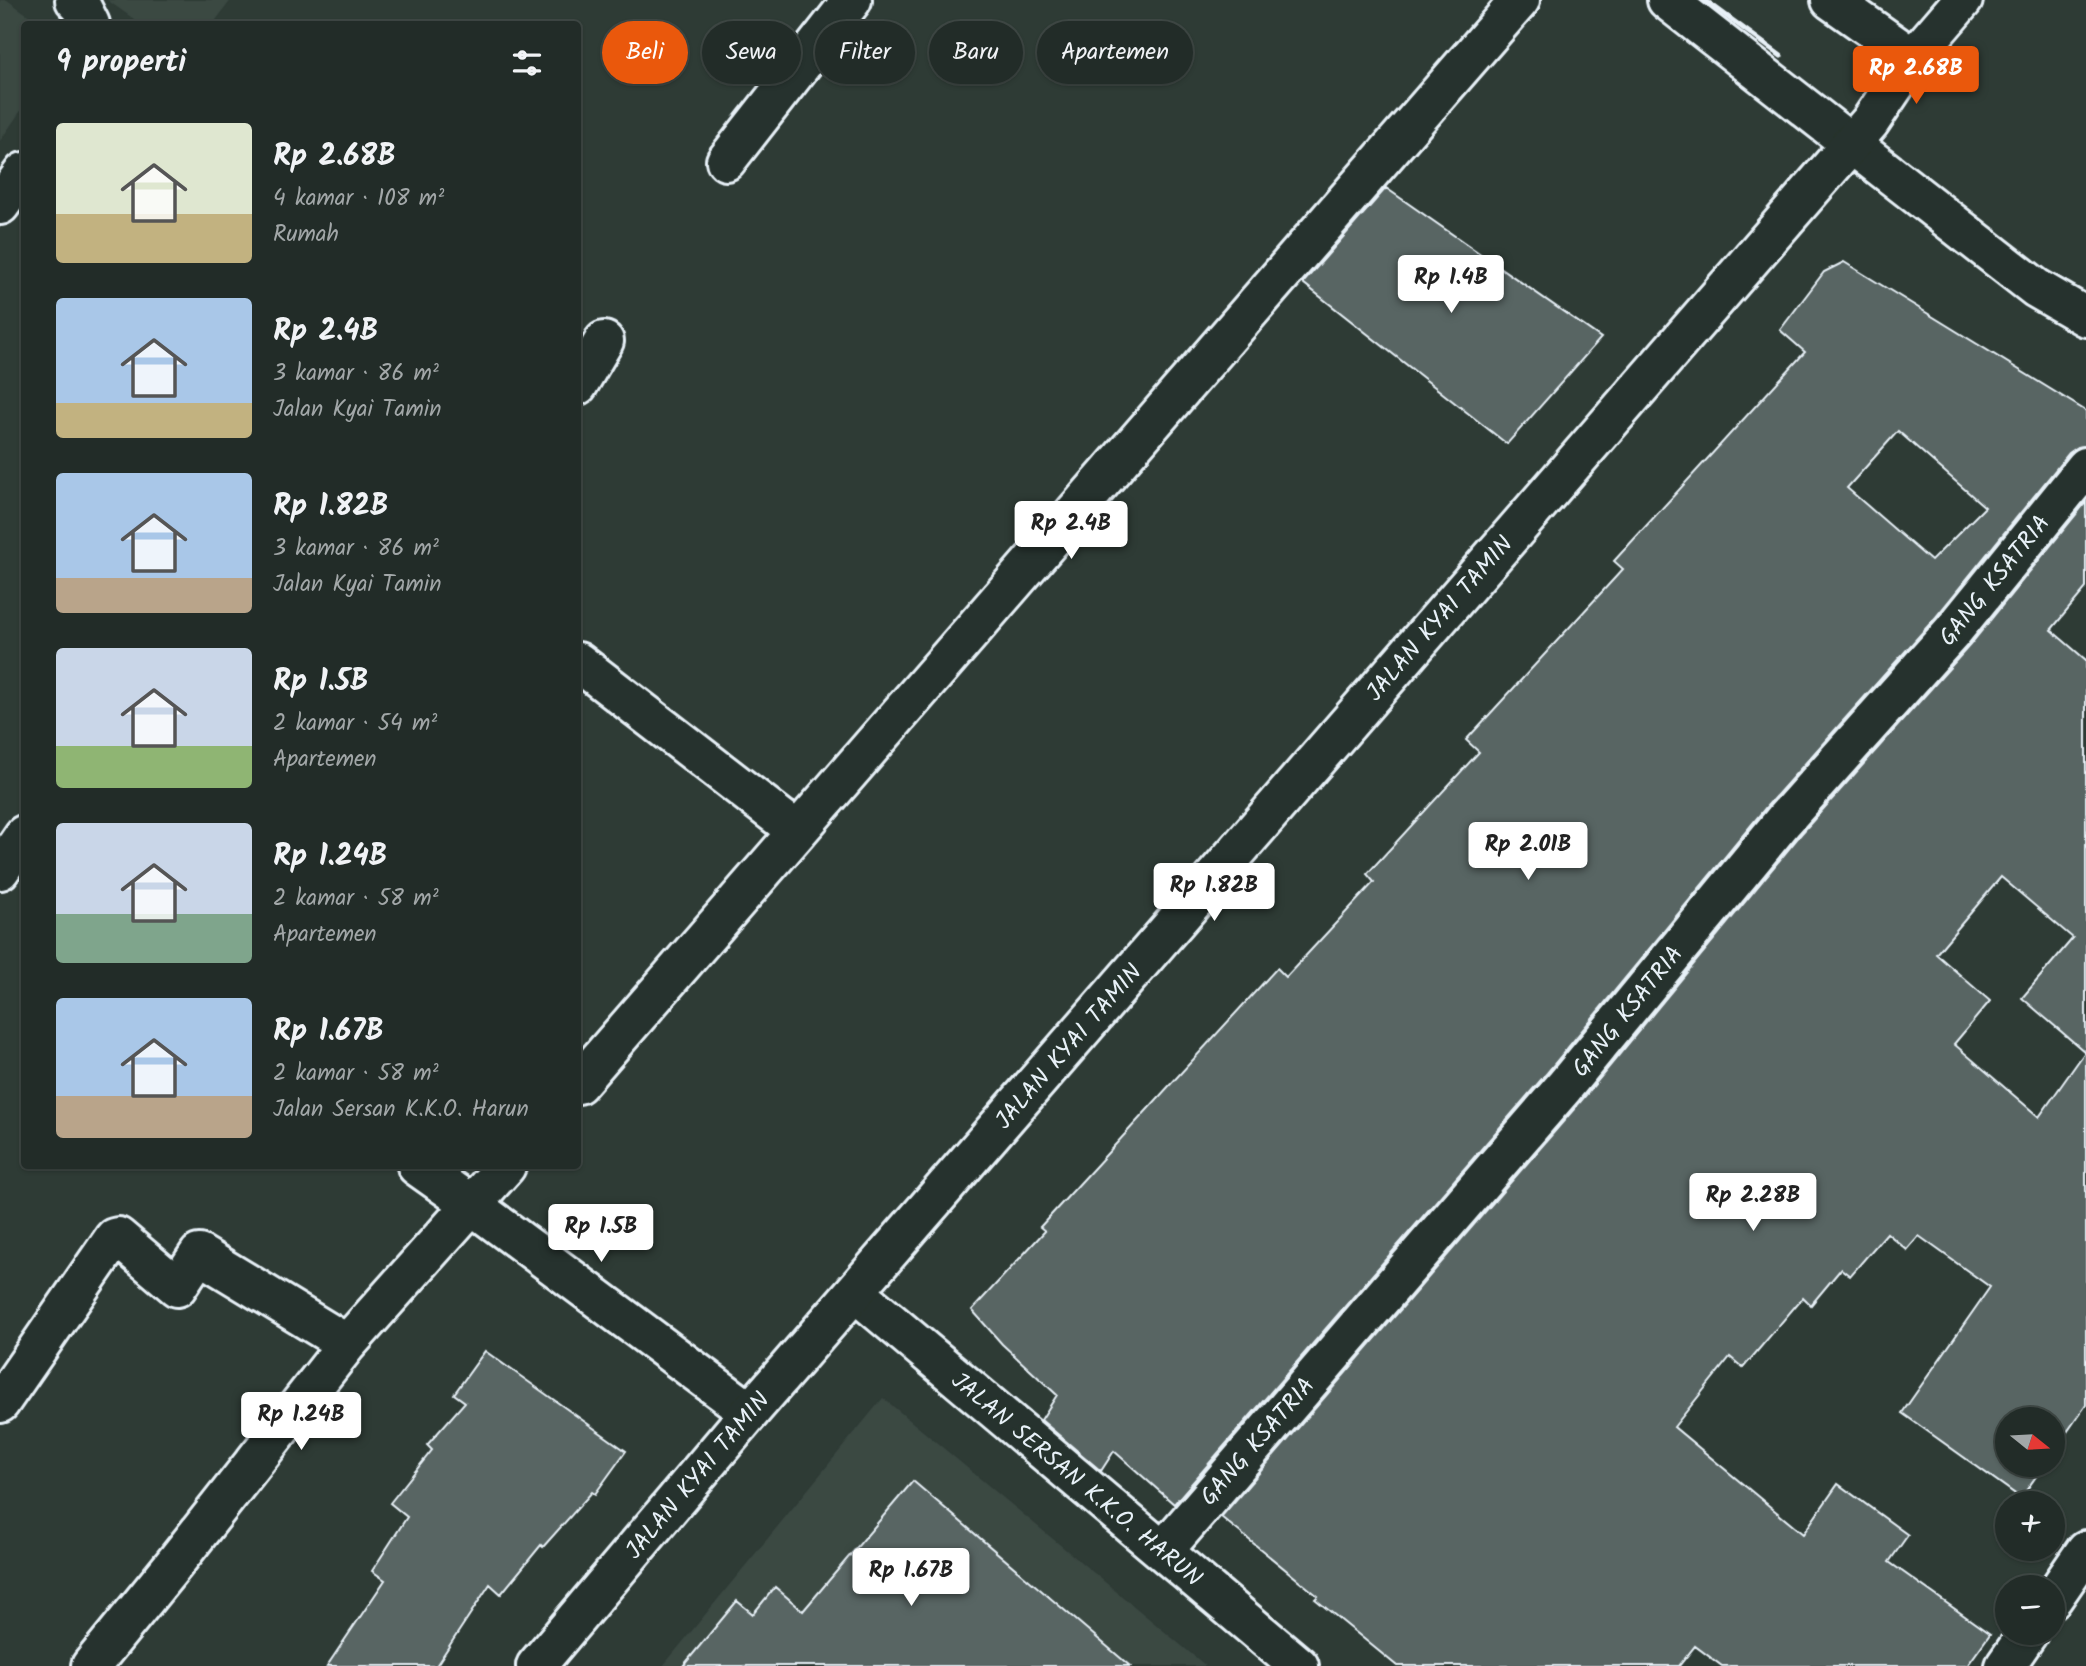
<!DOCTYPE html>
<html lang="id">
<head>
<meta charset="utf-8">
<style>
  body { margin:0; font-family:Kalam,sans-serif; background:#2a3430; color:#f1f3f6; height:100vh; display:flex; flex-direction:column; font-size:26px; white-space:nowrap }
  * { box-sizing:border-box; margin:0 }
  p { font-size:23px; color:#a2a7a8 }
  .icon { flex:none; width:38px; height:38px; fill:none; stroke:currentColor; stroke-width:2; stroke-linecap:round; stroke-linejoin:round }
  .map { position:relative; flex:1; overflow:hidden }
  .sheet { position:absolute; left:21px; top:21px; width:560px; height:1148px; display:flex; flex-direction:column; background:#222c28; border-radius:7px; box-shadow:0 2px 5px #0004,0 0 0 2px #3f4845 }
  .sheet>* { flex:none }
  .guide { position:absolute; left:602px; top:21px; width:665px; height:63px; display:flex; gap:14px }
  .needle { width:46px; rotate:108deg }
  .controls { position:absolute; left:1995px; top:1407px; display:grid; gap:14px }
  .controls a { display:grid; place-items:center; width:70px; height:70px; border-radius:50%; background:#222c28; box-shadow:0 2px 5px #0004,0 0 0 2px #3f4845; font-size:35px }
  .price { position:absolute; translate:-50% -60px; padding:0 16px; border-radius:7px; background:#fff; color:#222; font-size:23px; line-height:46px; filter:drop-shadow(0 2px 4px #0008) }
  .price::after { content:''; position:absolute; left:50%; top:42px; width:21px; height:16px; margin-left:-10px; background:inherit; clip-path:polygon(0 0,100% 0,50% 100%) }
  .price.on { background:#ea580c; color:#fff }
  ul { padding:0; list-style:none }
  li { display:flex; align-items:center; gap:21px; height:175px; padding:0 35px }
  li span { display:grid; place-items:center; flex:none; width:196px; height:140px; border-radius:7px; color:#555 }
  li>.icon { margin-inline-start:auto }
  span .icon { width:84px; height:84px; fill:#fffc; stroke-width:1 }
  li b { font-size:30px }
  h2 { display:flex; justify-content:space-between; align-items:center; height:84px; padding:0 35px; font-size:30px }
  .chip { padding:0 24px; border-radius:32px; background:#222c28; box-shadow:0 2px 5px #0004,0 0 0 2px #3f4845; font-size:24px; line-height:63px }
  .chip.on { background:#ea580c; color:#fff }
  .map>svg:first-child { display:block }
  .built { fill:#3b4843 }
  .building { fill:#596563; stroke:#e8f1f8; stroke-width:2; fill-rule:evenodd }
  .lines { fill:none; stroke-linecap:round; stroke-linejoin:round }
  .minor-casing { stroke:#e8f1f8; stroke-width:44 }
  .tertiary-casing { stroke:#e8f1f8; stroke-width:44 }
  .secondary-casing { stroke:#e8f1f8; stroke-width:44 }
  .minor { stroke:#26332d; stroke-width:38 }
  .tertiary { stroke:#26332d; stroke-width:38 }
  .secondary { stroke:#26332d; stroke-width:38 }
  .rail { stroke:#e8f1f8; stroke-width:5 }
  .labels { text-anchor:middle; stroke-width:5; stroke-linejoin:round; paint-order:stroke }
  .street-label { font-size:24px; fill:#e8f1f8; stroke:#26332d }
</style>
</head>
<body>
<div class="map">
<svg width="2086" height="1666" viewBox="0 0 2086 1666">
  <rect width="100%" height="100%" fill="#2e3b35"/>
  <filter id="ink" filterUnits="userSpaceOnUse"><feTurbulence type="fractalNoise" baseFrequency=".0143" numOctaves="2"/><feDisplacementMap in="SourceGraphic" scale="14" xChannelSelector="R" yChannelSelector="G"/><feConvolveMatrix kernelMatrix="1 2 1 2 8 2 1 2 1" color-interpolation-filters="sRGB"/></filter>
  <g filter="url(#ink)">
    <path class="built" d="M 0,0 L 7,0 L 41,24 L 24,24 L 24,106 L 0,141 Z
      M 107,0 L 231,0 L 213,24 L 141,24 Z
      M 883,1398 L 1206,1666 L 663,1666 Z"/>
    <path class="building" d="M 1386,188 L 1601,338 L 1507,444 L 1303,283 Z
      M 1844,262 L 2086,411 L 2086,446 L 2078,447 L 2069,453 L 1936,617 L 1767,806 L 1547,1073 L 1174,1504 L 1114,1451 L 1101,1471 L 1041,1420 L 1057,1395 L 1002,1344 L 972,1310 L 1045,1231 L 1040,1227 L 1277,968 L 1286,977 L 1374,882 L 1367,874 L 1479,752 L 1466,740 L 1623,569 L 1614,561 L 1805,352 L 1780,330 L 1824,272 ZM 1898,431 L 1985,507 L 1931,561 L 1847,488 Z
      M 2086,502 L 2086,588 L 2051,630 L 2086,660 L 2086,1405 L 2053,1452 L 2053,1419 L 2007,1419 L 2007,1465 L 2044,1465 L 2021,1498 L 1902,1413 L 1990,1287 L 1919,1236 L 1907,1250 L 1887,1233 L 1850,1276 L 1841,1269 L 1811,1305 L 1803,1297 L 1743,1368 L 1730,1357 L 1674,1427 L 1803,1534 L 1838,1484 L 1908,1535 L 1889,1562 L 1990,1634 L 1967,1666 L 1722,1666 L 1695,1646 L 1679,1666 L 1397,1666 L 1315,1599 L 1318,1596 L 1221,1517 L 1581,1101 L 1801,834 L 1970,645 ZM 2001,877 L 2073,938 L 2022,998 L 2085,1052 L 2039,1117 L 1954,1044 L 1990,1001 L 1936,954 Z
      M 485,1351 L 626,1451 L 595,1494 L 592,1492 L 543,1547 L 541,1545 L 501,1594 L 490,1584 L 436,1666 L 327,1666 L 385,1580 L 372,1571 L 407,1517 L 390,1503 L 432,1450 L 427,1445 L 465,1402 L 454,1394 Z
      M 913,1481 L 1130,1666 L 683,1666 L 737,1601 L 753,1614 L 775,1587 L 803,1611 Z"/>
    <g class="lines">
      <defs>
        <path id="minor" d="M 75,0 L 81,6 L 90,24
          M 1667,0 L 1850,143
          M 726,161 L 852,0
          M 0,205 L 24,172
          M 578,385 L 604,341
          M 578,662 L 797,831
          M 0,870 L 24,835
          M 578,1084 L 1520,0
          M 417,1166 L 472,1205 L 750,1412
          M 855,1292 L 1299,1666
          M 0,1403 L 114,1238 L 118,1237 L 177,1287 L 199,1254 L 347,1344
          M 1163,1551 L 1564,1087 L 1784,820 L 1953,631 L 2086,467
          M 2053,1598 L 2086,1550
          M 91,1666 L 174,1564 L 347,1344 L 506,1166
          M 2005,1666 L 2028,1633"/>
        <path id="tertiary" d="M 1831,0 L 1913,58
          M 1850,143 L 2036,288 L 2086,317"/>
        <path id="secondary" d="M 536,1666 L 750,1412 L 1870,122 L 1913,58 L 1963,0"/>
      </defs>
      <use href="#minor" class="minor-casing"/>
      <use href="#tertiary" class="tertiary-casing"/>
      <use href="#secondary" class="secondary-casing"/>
      <use href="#minor" class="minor"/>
      <use href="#tertiary" class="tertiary"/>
      <use href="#secondary" class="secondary"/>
      <path class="rail" d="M 1705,0 L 1781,56"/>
    </g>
  </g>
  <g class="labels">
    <g class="street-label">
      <text transform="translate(1994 580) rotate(-51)" y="8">GANG KSATRIA</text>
      <text transform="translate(1439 618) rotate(-49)" y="8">JALAN KYAI TAMIN</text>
      <text transform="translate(1627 1011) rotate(-51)" y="8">GANG KSATRIA</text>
      <text transform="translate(1068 1046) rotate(-49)" y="8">JALAN KYAI TAMIN</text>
      <text transform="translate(1257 1441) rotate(-49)" y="8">GANG KSATRIA</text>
      <text transform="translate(697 1475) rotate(-50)" y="8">JALAN KYAI TAMIN</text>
      <text transform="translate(1077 1479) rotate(40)" y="8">JALAN SERSAN K.K.O. HARUN</text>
    </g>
  </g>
</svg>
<div class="controls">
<a><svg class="needle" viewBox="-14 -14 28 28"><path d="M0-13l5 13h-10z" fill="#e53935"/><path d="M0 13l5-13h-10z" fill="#a2a7a8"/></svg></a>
<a>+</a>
<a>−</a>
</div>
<b class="price on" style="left:1916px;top:106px">Rp 2.68B</b>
<b class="price" style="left:1451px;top:315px">Rp 1.4B</b>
<b class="price" style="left:1071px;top:561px">Rp 2.4B</b>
<b class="price" style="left:1528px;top:882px">Rp 2.01B</b>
<b class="price" style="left:1214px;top:923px">Rp 1.82B</b>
<b class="price" style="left:1753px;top:1233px">Rp 2.28B</b>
<b class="price" style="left:601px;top:1264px">Rp 1.5B</b>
<b class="price" style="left:301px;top:1452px">Rp 1.24B</b>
<b class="price" style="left:911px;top:1608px">Rp 1.67B</b>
<div class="guide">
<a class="chip on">Beli</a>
<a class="chip">Sewa</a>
<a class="chip">Filter</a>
<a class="chip">Baru</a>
<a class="chip">Apartemen</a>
</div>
<section class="sheet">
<h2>9 properti<svg class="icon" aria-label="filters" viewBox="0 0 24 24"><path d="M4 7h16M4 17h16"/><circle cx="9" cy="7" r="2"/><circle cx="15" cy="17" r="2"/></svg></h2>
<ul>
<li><span style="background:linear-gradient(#dfe7d0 65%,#c2b280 0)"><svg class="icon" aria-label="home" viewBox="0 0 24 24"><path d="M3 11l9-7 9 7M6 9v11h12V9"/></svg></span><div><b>Rp 2.68B</b><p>4 kamar · 108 m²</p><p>Rumah</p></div></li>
<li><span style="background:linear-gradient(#a9c7e8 75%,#c2b280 0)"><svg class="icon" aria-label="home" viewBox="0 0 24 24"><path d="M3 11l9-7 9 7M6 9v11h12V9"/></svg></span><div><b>Rp 2.4B</b><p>3 kamar · 86 m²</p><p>Jalan Kyai Tamin</p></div></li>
<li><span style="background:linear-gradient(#a9c7e8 75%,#b9a48a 0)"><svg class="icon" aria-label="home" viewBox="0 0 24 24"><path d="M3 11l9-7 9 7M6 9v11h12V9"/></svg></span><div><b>Rp 1.82B</b><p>3 kamar · 86 m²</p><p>Jalan Kyai Tamin</p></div></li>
<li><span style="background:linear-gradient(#c9d6e8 70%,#8fb573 0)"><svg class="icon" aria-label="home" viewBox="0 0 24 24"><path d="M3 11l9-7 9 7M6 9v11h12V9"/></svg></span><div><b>Rp 1.5B</b><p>2 kamar · 54 m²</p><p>Apartemen</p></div></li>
<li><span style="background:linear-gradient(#c9d6e8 65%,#7fa58c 0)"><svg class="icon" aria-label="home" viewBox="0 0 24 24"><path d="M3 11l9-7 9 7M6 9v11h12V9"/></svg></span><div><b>Rp 1.24B</b><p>2 kamar · 58 m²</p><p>Apartemen</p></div></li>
<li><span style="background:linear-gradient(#a9c7e8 70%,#b9a48a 0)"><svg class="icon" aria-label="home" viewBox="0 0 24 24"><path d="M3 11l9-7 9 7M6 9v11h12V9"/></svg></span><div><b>Rp 1.67B</b><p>2 kamar · 58 m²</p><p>Jalan Sersan K.K.O. Harun</p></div></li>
</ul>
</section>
</div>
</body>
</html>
